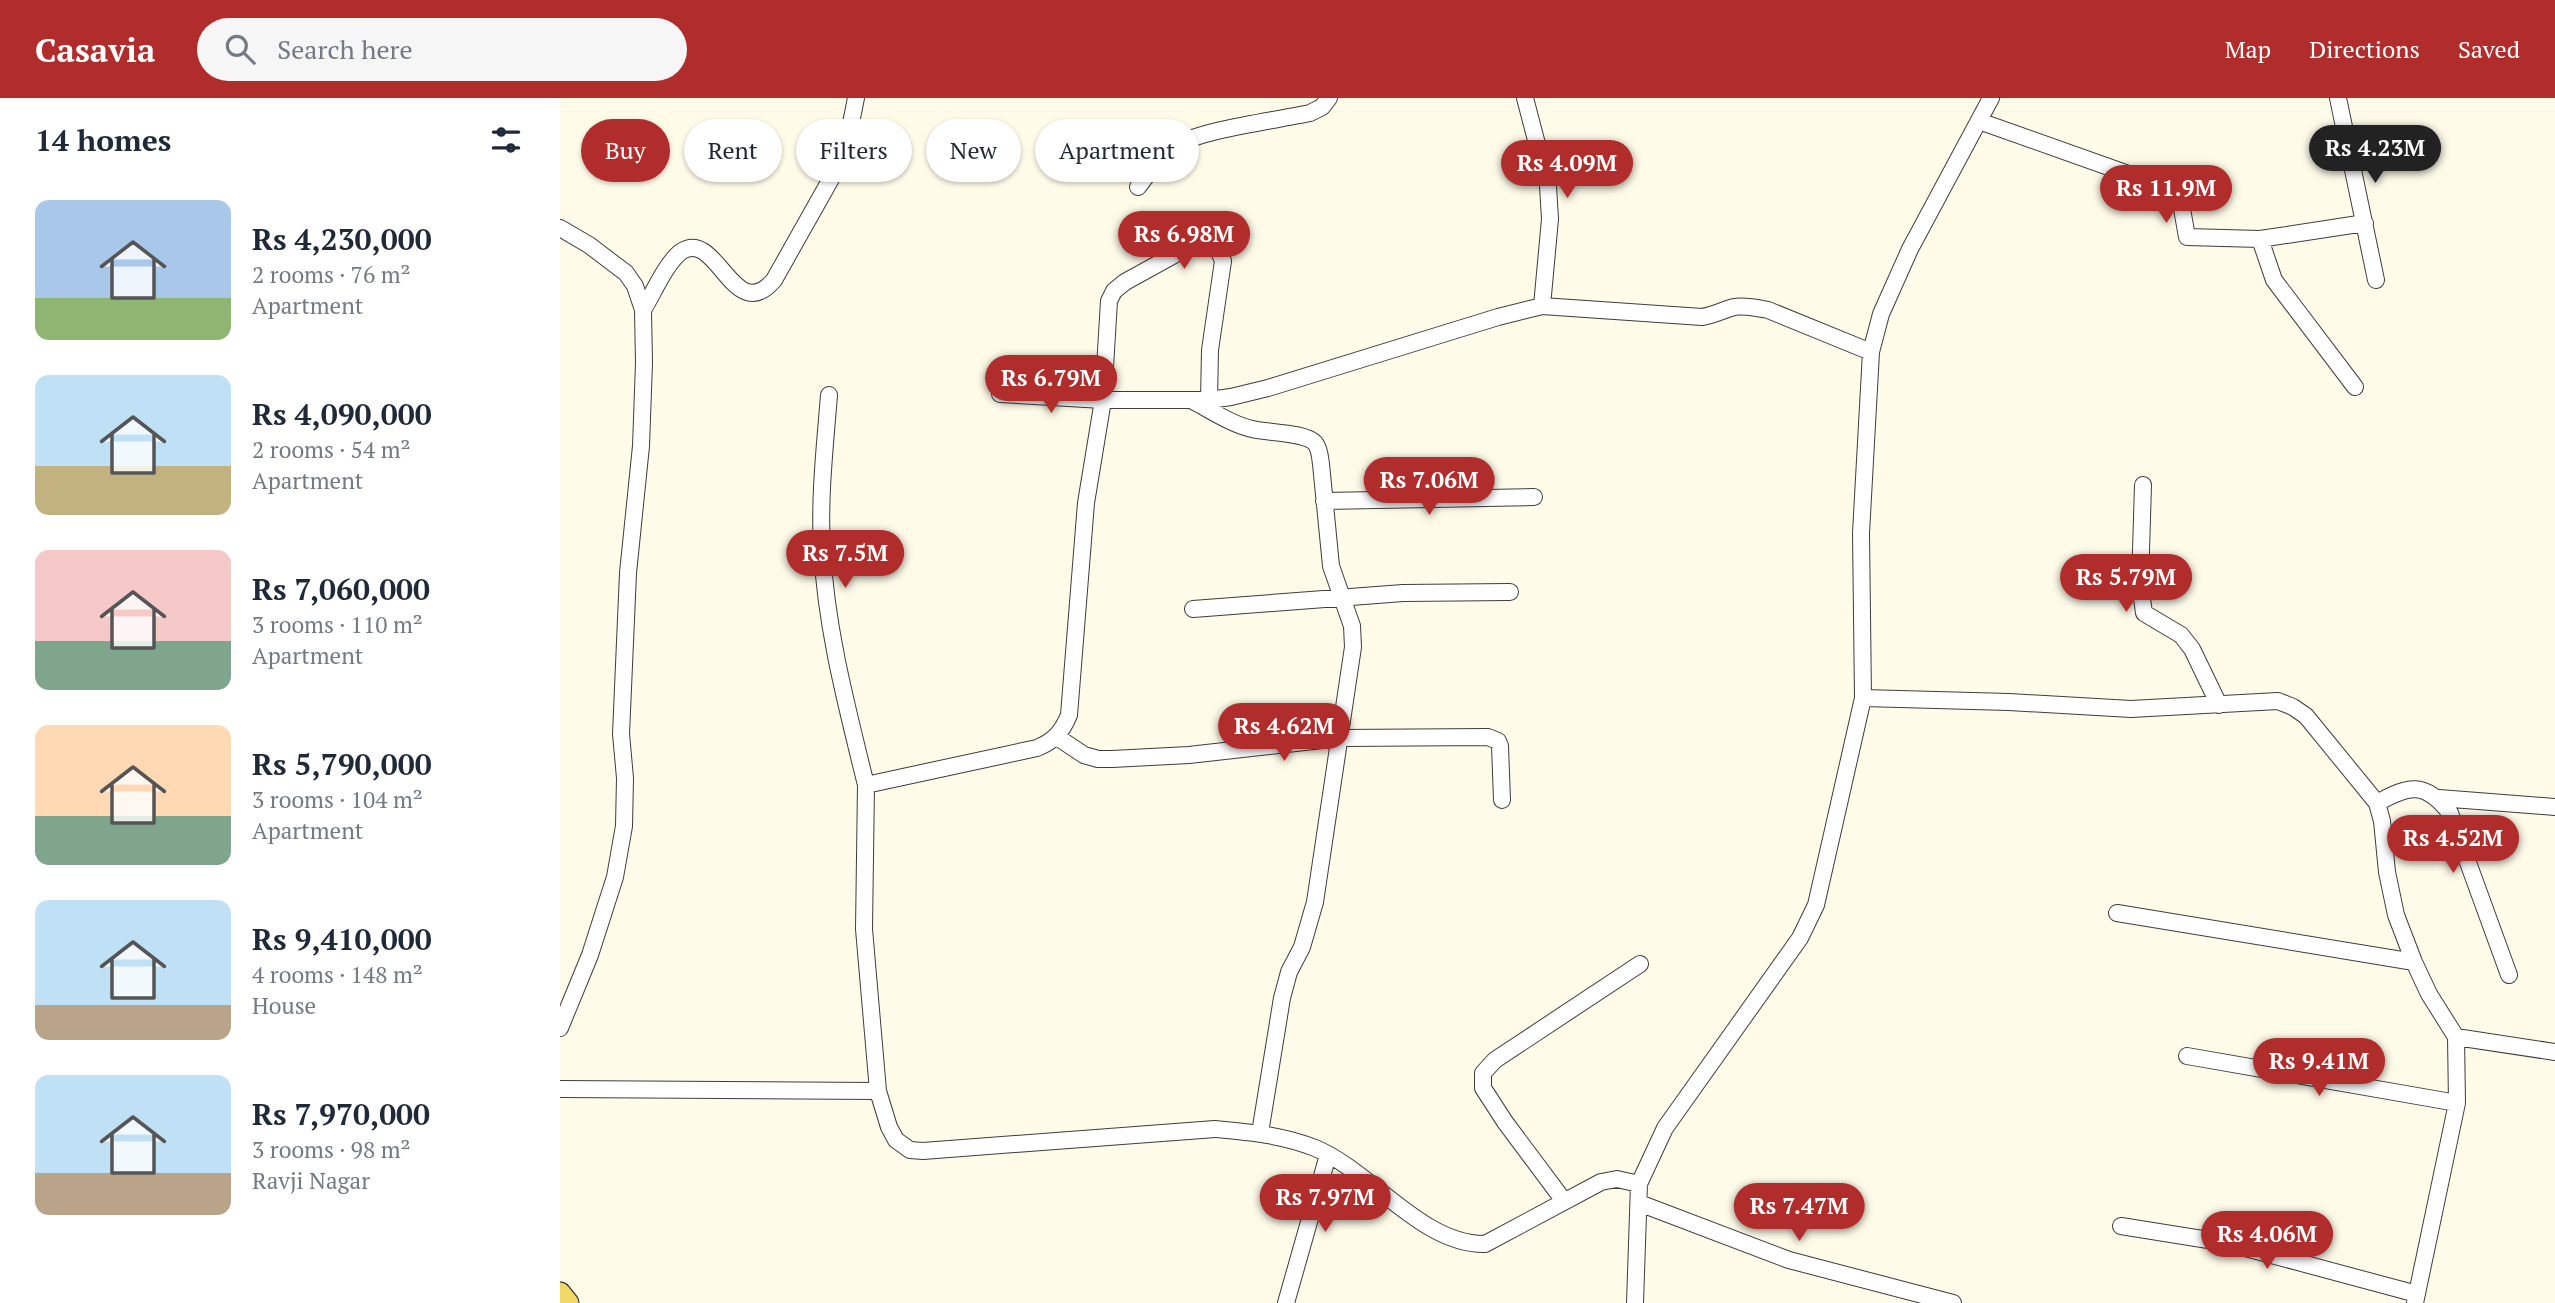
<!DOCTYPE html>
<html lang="en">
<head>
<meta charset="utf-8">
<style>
  body { margin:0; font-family:"PT Serif",serif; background:#f6f6f7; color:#1f2937; height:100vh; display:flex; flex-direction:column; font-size:26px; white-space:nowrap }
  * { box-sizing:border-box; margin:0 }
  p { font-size:23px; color:#747a83 }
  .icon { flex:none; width:38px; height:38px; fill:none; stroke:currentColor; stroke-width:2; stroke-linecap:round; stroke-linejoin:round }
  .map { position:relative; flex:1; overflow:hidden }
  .panel { display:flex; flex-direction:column; background:#fff; width:560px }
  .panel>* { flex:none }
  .top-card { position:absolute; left:21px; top:21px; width:665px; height:63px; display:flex; gap:14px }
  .price { position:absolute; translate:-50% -60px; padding:0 16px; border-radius:24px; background:#b12d2c; color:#fff; font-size:23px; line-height:46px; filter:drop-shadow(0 2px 4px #0008) }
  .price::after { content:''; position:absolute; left:50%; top:42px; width:21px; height:16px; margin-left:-10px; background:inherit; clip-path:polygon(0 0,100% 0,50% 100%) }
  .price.on { background:#222; color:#fff }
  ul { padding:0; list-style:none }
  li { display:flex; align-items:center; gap:21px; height:175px; padding:0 35px }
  li span { display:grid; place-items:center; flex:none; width:196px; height:140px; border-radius:14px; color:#555 }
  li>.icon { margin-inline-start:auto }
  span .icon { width:84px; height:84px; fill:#fffc; stroke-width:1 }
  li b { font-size:30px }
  h2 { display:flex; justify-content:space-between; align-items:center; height:84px; padding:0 35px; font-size:30px }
  .tag { padding:0 24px; border-radius:32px; background:#fff; box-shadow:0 2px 5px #0004; font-size:24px; line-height:63px }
  .tag.on { background:#b12d2c; color:#fff }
  header { display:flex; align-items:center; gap:42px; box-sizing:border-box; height:98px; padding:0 35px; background:#b12d2c; color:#fff }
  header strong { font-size:33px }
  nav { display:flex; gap:38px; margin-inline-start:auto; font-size:24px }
  .search { width:490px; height:63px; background:#f6f6f7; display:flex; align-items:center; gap:18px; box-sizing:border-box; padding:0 24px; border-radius:38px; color:#747a83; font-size:26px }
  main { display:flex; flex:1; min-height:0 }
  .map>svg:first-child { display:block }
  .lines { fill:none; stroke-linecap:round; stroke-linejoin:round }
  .minor-casing { stroke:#3d3d3d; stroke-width:18 }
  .major-casing { stroke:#1b1b1b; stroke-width:23 }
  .minor { stroke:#fff; stroke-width:16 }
  .major { stroke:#f0d766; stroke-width:21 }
</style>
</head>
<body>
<header>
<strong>Casavia</strong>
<div class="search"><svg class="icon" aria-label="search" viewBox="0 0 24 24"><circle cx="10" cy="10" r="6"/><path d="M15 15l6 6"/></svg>Search here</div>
<nav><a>Map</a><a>Directions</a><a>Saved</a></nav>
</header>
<main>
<section class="panel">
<h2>14 homes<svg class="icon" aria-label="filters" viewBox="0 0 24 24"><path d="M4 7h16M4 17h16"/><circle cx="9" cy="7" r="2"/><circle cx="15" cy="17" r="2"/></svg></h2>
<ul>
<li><span style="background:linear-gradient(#a9c7e8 70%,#8fb573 0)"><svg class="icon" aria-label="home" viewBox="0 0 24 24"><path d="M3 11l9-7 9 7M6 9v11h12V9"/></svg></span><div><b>Rs 4,230,000</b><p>2 rooms · 76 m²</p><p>Apartment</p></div></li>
<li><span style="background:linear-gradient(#bfe0f5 65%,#c2b280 0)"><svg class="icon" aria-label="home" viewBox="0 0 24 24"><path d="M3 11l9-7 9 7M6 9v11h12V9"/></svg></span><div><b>Rs 4,090,000</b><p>2 rooms · 54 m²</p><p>Apartment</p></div></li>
<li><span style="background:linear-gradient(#f6c9c9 65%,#7fa58c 0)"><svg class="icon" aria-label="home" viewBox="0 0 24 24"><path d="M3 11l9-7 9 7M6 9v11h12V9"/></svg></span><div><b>Rs 7,060,000</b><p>3 rooms · 110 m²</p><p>Apartment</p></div></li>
<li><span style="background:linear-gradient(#ffd9b3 65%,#7fa58c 0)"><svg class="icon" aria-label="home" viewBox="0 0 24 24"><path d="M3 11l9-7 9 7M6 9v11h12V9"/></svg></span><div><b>Rs 5,790,000</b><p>3 rooms · 104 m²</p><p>Apartment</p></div></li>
<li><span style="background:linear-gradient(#bfe0f5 75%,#b9a48a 0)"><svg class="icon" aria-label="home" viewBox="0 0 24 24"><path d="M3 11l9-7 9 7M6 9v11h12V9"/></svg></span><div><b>Rs 9,410,000</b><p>4 rooms · 148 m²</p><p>House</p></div></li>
<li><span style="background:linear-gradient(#bfe0f5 70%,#b9a48a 0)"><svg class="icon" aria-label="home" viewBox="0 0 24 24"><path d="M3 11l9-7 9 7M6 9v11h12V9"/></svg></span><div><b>Rs 7,970,000</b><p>3 rooms · 98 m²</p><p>Ravji Nagar</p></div></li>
</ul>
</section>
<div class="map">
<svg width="1995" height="1205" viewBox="0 0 1995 1205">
  <rect width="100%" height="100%" fill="#fefbe9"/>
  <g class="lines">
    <defs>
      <path id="minor" d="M 965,0 L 988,88 L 990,121 L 982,208
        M 1778,0 L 1816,182
        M 1419,23 L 1619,94 L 1627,139 L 1700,141 L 1805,125
        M 578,89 C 589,75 599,59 614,49 C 637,32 718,22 750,15 L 762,9 L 769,0
        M 0,130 L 29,147 L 66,175 L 75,188 L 83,212 L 84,265 L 81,348 L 68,475 L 61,636 L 65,680 L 64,728 L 55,779 L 30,857 L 0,930
        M 1700,141 L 1714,182 L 1795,289
        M 83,212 C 93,196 107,163 122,153 C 157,131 174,229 214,182 L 272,79 L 287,45 L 296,0
        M 440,296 L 543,302 L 549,203 L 554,193 L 565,184 L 634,146 L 647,143 L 656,146 L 663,163 L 650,252 L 649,302
        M 269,297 C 265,348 259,400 262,451 C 266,531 287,609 306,687
        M 633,303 C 652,313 671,326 692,331 C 707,335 745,334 755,345 C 760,351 760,360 761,366 L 771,468 L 792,528 L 793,549 L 755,804 L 742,849 L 729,874 L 722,900 L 700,1035
        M 1583,387 L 1580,486 L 1584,515 L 1621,537 L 1632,551 L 1659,607
        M 764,403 L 974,399
        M 633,511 L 843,495 L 950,494
        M 1303,600 L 1449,604 L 1571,611 L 1718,603 L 1733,609 L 1746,618 L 1817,705 L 1822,723 L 1827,774 L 1836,817 L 1854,864 L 1869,896 L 1896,939 L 1897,1005 L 1855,1205
        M 497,639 L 524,657 L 538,661 L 552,661 L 629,657 L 780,640 L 928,639 L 938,643 L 940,648 L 942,702
        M 1879,700 L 1995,709
        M 1817,705 C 1849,687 1865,683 1890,715 L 1949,877
        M 1557,815 L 1854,864
        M 1896,939 L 1995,954
        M 1627,958 L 1897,1005
        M 0,991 L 318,993
        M 1079,1086 L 1057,1081 L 1041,1084 L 925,1146 C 862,1147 811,1073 755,1050 C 723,1037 688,1034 655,1031 L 363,1053 L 350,1052 L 336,1042 L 329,1029 L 318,993 L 304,831 L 306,687 L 477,650 C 494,643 502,634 509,617 L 526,405 L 543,302 L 649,302 L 671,299 L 708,290 L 938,219 L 982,208 L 1142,219 C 1154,217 1163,212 1174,209 C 1185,207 1198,210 1208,212 L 1311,254
        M 1004,1103 L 945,1024 L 923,990 L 923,975 L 935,962 L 1080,866
        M 1079,1105 L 1229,1162 L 1393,1205
        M 1561,1128 L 1667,1145 L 1857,1196
        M 726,1205 L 768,1057
        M 1075,1205 L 1079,1086 L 1105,1030 L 1240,840 L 1256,807 L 1303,600 L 1301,435 L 1311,254 L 1321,216 L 1350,151 L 1431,0"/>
      <path id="major" d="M 0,1195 L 8,1205"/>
    </defs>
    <use href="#minor" class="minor-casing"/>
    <use href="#major" class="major-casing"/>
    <use href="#minor" class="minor"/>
    <use href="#major" class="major"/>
  </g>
</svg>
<b class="price on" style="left:1815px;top:87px">Rs 4.23M</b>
<b class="price" style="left:1007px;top:102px">Rs 4.09M</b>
<b class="price" style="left:1606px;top:127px">Rs 11.9M</b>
<b class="price" style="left:624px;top:173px">Rs 6.98M</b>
<b class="price" style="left:491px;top:317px">Rs 6.79M</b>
<b class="price" style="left:869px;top:419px">Rs 7.06M</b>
<b class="price" style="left:285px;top:492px">Rs 7.5M</b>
<b class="price" style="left:1566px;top:516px">Rs 5.79M</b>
<b class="price" style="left:724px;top:665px">Rs 4.62M</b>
<b class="price" style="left:1893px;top:777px">Rs 4.52M</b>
<b class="price" style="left:1759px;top:1000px">Rs 9.41M</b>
<b class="price" style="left:765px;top:1136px">Rs 7.97M</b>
<b class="price" style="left:1239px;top:1145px">Rs 7.47M</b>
<b class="price" style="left:1707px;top:1173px">Rs 4.06M</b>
<div class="top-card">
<a class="tag on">Buy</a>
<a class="tag">Rent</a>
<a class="tag">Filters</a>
<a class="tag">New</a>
<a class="tag">Apartment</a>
</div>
</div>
</main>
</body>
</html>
